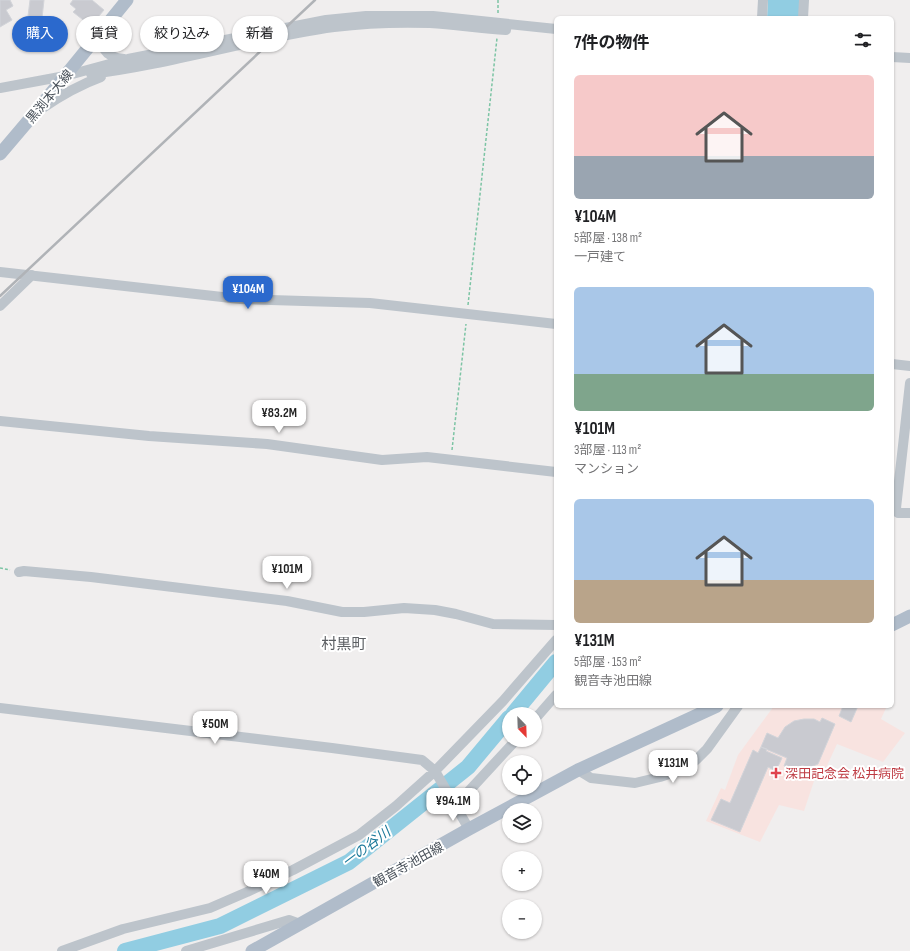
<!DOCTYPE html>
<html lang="ja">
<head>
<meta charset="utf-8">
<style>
  body { margin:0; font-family:"Sofia Sans Condensed","Noto Sans JP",sans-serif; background:#f2f2f2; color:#202124; height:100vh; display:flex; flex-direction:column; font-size:15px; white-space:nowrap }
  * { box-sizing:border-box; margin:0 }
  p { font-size:13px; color:#757577 }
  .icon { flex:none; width:22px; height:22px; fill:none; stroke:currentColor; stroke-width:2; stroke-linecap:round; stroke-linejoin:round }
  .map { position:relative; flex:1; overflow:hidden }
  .sheet { position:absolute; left:554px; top:16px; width:340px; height:692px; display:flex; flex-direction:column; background:#fff; border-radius:6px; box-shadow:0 1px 3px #0004 }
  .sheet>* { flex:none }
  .hud { position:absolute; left:12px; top:16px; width:380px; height:36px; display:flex; gap:8px }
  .needle { width:26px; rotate:157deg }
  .buttons { position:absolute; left:502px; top:707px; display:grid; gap:8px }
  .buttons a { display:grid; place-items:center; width:40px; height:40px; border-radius:50%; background:#fff; box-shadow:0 1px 3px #0004; font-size:20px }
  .price { position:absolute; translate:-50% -34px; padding:0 9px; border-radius:8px; background:#fff; color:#222; font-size:13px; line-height:26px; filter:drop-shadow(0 1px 2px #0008) }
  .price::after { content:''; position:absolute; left:50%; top:24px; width:12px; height:9px; margin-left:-6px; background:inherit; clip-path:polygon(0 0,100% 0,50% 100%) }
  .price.on { background:#2b69cd; color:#fff }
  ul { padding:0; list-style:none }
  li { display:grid; align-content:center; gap:8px; height:212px; padding:0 20px }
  li span { display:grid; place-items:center; height:124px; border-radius:6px; color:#555 }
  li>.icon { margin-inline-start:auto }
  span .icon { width:72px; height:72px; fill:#fffc; stroke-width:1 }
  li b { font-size:17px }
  h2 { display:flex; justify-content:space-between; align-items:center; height:48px; padding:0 20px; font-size:17px }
  .tag { padding:0 14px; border-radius:18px; background:#fff; box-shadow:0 1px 3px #0004; font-size:14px; line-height:36px }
  .tag.on { background:#2b69cd; color:#fff }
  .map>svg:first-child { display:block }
  .medical { fill:#f8e3e0 }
  .water { fill:#91cde2 }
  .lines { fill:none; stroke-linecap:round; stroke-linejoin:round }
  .river { stroke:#91cde2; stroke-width:16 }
  .building { fill:#c9cad0; stroke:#d2d4d9 }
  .path { stroke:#7cc4a4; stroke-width:1.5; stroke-dasharray:3 2; stroke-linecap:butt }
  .minor { stroke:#bdc4cb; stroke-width:10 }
  .major { stroke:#b0bcca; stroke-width:13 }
  .rail { stroke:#b0b3b7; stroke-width:2.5 }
  .health-dot { fill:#e0444e; stroke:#fff; stroke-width:1.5 }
  .labels { text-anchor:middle; stroke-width:4; stroke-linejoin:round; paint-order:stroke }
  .street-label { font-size:13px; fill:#485059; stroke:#fff }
  .health-label { font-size:13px; fill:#be3a42; stroke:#fff; text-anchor:start }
  .water-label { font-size:14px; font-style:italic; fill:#1a7899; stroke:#fff }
  .quarter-label { font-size:15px; fill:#5b5e62; stroke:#fff }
</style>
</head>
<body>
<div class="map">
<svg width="910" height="951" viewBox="0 0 910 951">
  <rect width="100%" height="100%" fill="#f0eeee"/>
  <path class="medical" d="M 774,706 L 887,706 L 881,719 L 905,733 L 883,762 L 837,744 L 825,770 L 816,775 L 804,811 L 779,805 L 760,842 L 706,821 L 721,788 L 725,790 L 738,755 Z"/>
  <path class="water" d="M 768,0 L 801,0 L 800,18 L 767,18 Z"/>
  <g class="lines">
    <path class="river" d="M 513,714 L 556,662
      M 125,951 L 220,926 L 349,862 L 468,767 L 509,718"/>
  </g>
  <path class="building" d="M 0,0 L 10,0 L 13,6 L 6,10 L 12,20 L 0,27 Z
    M 30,0 L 44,0 L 42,18 L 28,16 Z
    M 73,0 L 92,0 L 104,10 L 93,23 L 90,20 L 87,23 L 73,12 L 76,9 L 70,4 Z
    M 843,706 L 858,706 L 851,722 L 839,716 Z
    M 822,718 L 835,724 L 818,764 L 808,768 L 802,765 L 799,772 L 784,766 L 787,758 L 761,747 L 767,733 L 778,738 L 785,727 L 794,721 L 804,719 L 814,719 L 820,722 Z
    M 761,747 L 767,749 L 766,751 L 782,758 L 776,771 L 768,767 L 740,832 L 711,820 L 721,799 L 730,803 L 753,750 L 758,753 Z"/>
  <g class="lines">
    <path class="path" d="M 498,0 L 498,13
      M 468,305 L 497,38
      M 452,450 L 466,324
      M 0,568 L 10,570"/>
    <path class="minor" d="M 762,18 L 763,0
      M 803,18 L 804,0
      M 105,29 C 99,47 104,57 124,59
      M 892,57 L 910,58
      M 91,74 C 173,64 252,38 334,27 C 366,23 398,22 430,23 C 456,25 480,28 506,30
      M 0,88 L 65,76 L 128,59 L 326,20 L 366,16 L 433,16 L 556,29
      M 41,109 C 60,96 79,85 101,77
      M 0,272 L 240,299 L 370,303 L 556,324
      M 0,306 L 32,275
      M 892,364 L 910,366
      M 910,383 L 896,508 L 898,513 L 910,513
      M 0,421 L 149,436 L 267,444 L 382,460 L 427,457 L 556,472
      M 19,572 L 24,571 L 91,577 L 287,601 L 342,612 L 364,612 L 404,608 L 435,610 L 456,614 L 493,624 L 556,625
      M 0,708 L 332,748 L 422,760 L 435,771 L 469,829
      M 535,719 L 556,695
      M 578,770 L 591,778 L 635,783 L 660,777 L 681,770 L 696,760 L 707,749 L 738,706
      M 456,805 L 516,740
      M 62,951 L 123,929 L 210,908 L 247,892 L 293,870 L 359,835 L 396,806 L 435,771 L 503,701 L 556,640
      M 186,951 L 289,920 L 300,924"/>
    <path class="major" d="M 0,154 L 34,114 L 127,0
      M 892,625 L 910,616
      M 252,951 L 469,829 L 578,770 L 717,706"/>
    <path class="rail" d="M 0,296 L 315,0"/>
  </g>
  <path class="health-dot" d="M774 767h4v4h4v4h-4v4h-4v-4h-4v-4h4z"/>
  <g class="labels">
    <g class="street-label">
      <text transform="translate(49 96) rotate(-50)" y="5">黒渕本大線</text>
      <text transform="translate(408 864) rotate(-29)" y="5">観音寺池田線</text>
    </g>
    <g class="health-label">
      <text x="785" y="778">深田記念会 松井病院</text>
    </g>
    <g class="water-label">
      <text transform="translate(366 847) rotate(-37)" y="5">一の谷川</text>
    </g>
    <g class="quarter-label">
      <text x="344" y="649">村黒町</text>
    </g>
  </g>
</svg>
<div class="buttons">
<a><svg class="needle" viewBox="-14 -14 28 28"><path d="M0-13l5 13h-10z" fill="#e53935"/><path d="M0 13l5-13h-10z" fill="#757577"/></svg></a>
<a><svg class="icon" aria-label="locate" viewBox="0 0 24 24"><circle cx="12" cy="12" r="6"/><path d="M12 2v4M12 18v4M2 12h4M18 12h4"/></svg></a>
<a><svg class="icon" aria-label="layers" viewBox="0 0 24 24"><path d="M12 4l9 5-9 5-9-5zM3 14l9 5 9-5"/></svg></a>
<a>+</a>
<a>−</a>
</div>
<b class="price on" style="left:248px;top:310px">¥104M</b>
<b class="price" style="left:279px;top:434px">¥83.2M</b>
<b class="price" style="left:287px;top:590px">¥101M</b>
<b class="price" style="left:215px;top:745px">¥50M</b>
<b class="price" style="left:673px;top:784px">¥131M</b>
<b class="price" style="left:453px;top:822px">¥94.1M</b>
<b class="price" style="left:266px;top:895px">¥40M</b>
<div class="hud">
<a class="tag on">購入</a>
<a class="tag">賃貸</a>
<a class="tag">絞り込み</a>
<a class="tag">新着</a>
</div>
<section class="sheet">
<h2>7件の物件<svg class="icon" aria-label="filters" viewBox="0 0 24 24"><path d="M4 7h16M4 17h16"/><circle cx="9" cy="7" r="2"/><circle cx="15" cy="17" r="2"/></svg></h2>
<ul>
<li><span style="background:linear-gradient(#f6c9c9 65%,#9aa5b1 0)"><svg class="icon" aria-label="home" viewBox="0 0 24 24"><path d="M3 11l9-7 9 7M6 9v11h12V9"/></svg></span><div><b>¥104M</b><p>5部屋 · 138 m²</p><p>一戸建て</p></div></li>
<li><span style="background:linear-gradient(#a9c7e8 70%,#7fa58c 0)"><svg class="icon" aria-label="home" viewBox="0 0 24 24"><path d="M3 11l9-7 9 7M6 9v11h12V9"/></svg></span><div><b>¥101M</b><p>3部屋 · 113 m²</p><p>マンション</p></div></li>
<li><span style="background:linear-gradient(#a9c7e8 65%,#b9a48a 0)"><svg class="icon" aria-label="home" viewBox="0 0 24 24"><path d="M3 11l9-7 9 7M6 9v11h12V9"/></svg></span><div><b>¥131M</b><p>5部屋 · 153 m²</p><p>観音寺池田線</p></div></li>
</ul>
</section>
</div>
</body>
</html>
